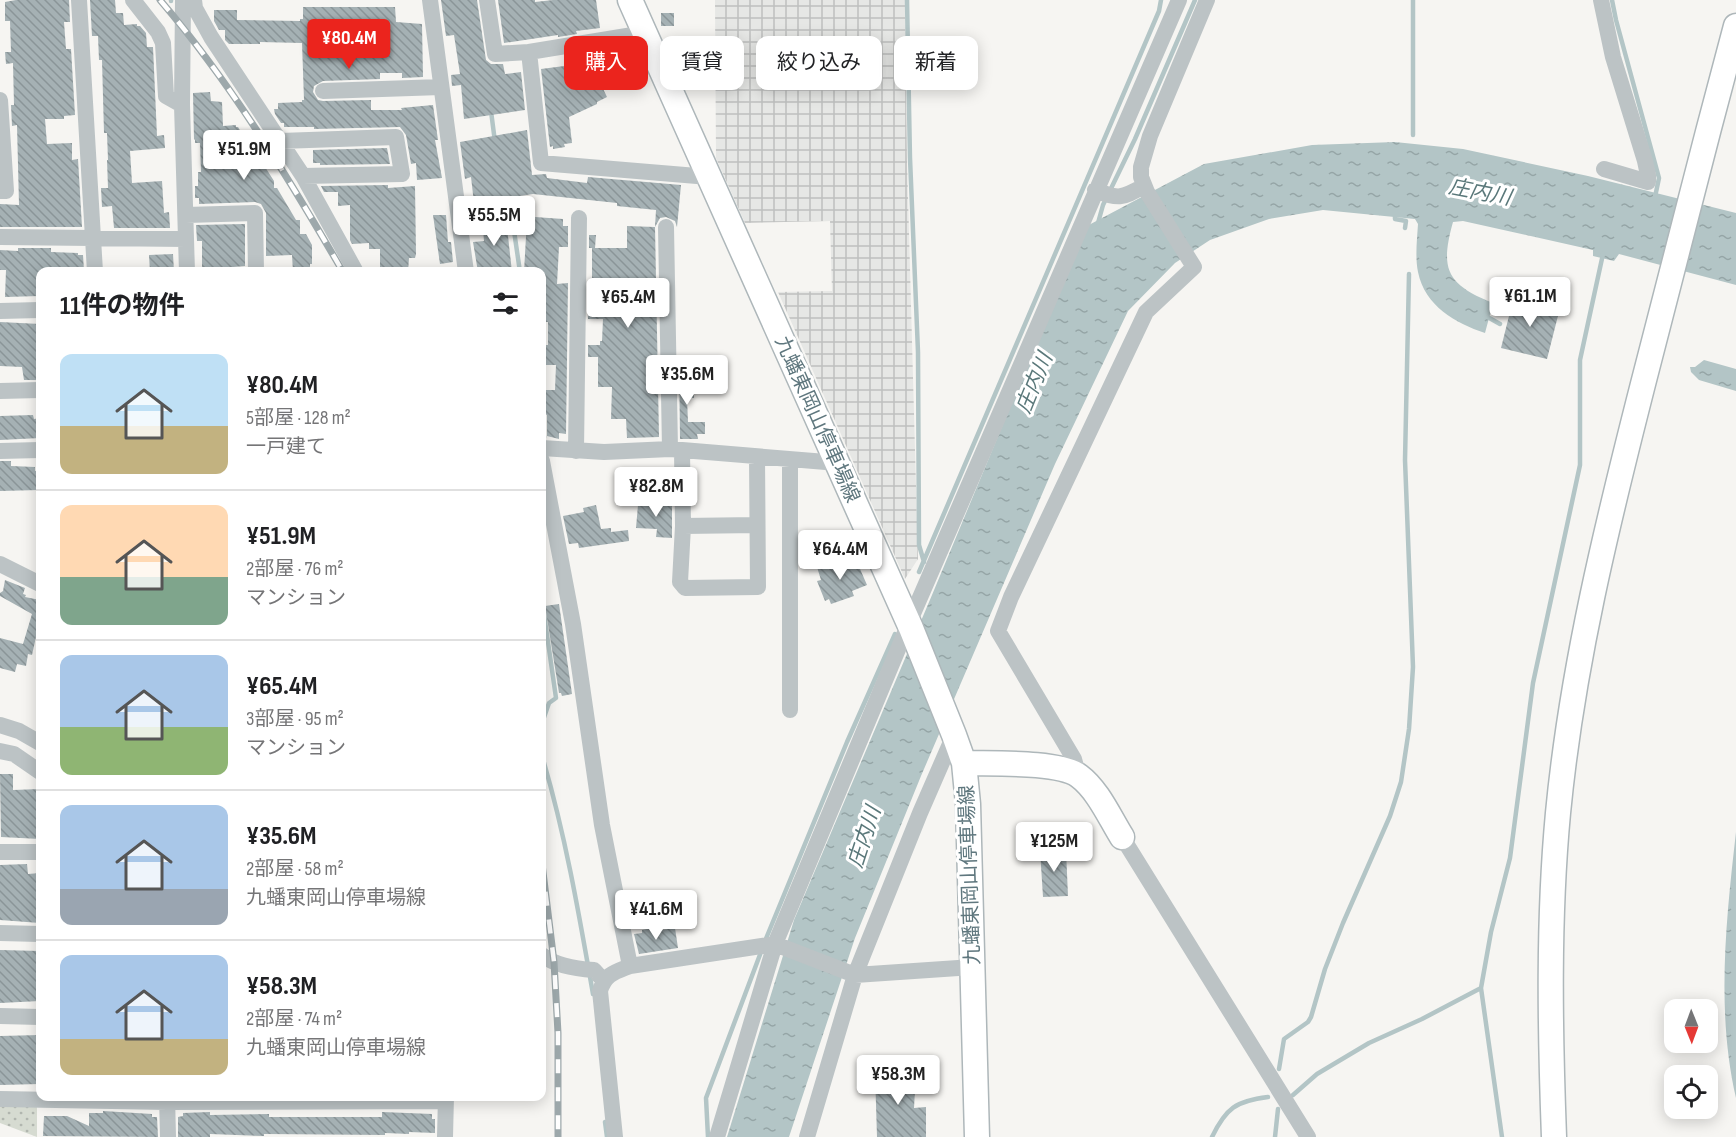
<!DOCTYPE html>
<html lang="ja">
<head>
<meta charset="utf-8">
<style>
  body { margin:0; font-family:"Sofia Sans Condensed","Noto Sans JP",sans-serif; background:#f6f6f6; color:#202124; height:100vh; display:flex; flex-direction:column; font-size:22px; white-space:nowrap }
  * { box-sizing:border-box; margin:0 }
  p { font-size:20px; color:#757577 }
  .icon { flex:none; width:33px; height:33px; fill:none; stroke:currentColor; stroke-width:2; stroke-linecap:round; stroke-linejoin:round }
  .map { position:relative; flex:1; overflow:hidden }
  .sheet { position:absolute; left:36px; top:267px; width:510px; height:834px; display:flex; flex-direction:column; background:#fff; border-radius:12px; box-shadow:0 3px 15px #0003 }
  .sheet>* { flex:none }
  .banner { position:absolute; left:564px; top:36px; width:570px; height:54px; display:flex; gap:12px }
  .needle { width:39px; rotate:179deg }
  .controls { position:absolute; left:1664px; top:999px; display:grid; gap:12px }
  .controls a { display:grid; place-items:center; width:54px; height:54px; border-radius:12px; background:#fff; box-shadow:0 3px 15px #0003; font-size:30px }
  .price { position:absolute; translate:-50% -51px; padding:0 14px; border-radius:6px; background:#fff; color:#222; font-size:20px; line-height:39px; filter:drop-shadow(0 2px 3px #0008) }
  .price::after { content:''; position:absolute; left:50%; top:36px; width:18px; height:14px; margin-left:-9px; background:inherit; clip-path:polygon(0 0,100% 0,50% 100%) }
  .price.on { background:#eb241d; color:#fff }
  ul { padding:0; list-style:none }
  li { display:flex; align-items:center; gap:18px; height:150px; padding:0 24px }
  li+li { border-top:2px solid #e0e0e0 }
  li span { display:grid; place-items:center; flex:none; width:168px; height:120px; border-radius:12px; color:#555 }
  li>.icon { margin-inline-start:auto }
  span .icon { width:72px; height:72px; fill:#fffc; stroke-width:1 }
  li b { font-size:26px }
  h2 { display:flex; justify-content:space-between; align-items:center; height:72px; padding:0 24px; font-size:26px }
  .chip { padding:0 21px; border-radius:12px; background:#fff; box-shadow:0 3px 15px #0003; font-size:21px; line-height:54px }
  .chip.on { background:#eb241d; color:#fff }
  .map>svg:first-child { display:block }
  .industrial { fill:url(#industrial-grid) }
  .park { fill:url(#park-dots) }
  .water { fill:url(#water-ripples) }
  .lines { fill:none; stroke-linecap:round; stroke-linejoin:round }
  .stream { stroke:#b3c5c6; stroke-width:4.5 }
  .building { fill:url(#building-back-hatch) }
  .secondary-casing { stroke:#aeb7ba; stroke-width:27 }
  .street { stroke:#bcc3c5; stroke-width:16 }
  .secondary { stroke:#fff; stroke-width:24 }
  .rail-casing { stroke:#9da8ab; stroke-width:7 }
  .rail { stroke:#fff; stroke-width:4.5; stroke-dasharray:14; stroke-linecap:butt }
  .labels { text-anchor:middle; stroke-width:6; stroke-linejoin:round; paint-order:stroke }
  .street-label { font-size:20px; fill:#5f777e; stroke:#fff }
  .water-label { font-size:21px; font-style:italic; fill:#5a787a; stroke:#fff }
</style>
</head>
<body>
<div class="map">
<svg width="1736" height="1137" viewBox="0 0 1736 1137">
  <defs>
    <pattern id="industrial-grid" width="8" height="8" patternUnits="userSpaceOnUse" patternTransform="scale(1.5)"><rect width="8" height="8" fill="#e6e7e5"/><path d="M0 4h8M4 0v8" fill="none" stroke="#bec0bf"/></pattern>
    <pattern id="park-dots" width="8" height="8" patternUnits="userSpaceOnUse" patternTransform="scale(1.5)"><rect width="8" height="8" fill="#d6dbd1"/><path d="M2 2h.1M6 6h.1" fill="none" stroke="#b1b6af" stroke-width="1.8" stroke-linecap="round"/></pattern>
    <pattern id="water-ripples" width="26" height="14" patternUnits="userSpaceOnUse" patternTransform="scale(1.5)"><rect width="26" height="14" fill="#b3c5c6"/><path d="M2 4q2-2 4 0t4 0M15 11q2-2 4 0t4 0" fill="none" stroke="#95a5a6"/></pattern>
    <pattern id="building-back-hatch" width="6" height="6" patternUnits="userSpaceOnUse" patternTransform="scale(1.5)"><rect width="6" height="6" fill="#a5b1b4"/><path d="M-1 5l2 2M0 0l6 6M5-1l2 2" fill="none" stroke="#8a9598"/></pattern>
  </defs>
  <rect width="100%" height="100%" fill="#f6f5f2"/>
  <path class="industrial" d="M 715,0 L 905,0 L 907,159 L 918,559 L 905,579 L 778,292 L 832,291 L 830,221 L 745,223 L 716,158 Z"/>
  <path class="park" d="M 37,1106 L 37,1137 L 0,1123 L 0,1107 Z"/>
  <path class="water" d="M 1395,142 L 1463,149 L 1588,176 L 1736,213 L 1736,285 L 1619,254 L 1614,261 L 1593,256 L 1593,250 L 1463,221 L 1453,222 C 1440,269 1446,284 1493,303 L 1485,333 C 1455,323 1425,306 1418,272 C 1415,257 1417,240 1418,224 L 1415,219 L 1323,210 L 1269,219 L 1210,240 L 1175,263 L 1128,311 L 1055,464 L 921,776 L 855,938 L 789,1137 L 727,1137 L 794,920 L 932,595 L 1085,227 L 1204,164 L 1312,145 Z
    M 1704,360 L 1736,369 L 1736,391 L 1699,380 L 1691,372 L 1690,367 L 1695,367 Z
    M 1736,832 L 1736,1098 C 1716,1012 1726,919 1736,832 Z"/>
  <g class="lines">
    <path class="stream" d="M 171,0 L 171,1
      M 907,0 L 910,158 L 918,352 L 919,545 L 924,562
      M 1413,0 L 1413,135
      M 1612,0 L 1616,20 L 1659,178 L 1655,197
      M 491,111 L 495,142
      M 502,195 L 504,204 L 510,203 L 520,272
      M 1395,211 L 1395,219 L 1406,221 L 1405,228
      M 1098,223 L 1103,205 L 1135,139 L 1195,0
      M 1484,315 L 1500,324
      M 542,419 L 544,437
      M 919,572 L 1159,11 L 1161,0
      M 542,600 L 556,698 L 549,703 L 542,723
      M 542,756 C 565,833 579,914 593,994
      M 765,941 L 847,742 L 895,634
      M 1279,1069 L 1284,1039 L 1308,1022 L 1311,1017 L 1325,969 L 1343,923 L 1390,816 L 1401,782 L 1409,729 L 1413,667 L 1405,460 L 1409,274
      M 1293,1095 L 1317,1074 L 1369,1043 L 1422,1019 L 1481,988
      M 605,1122 L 607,1137
      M 708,1137 L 706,1098 L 761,952
      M 1212,1137 C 1226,1108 1236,1101 1268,1097
      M 1275,1137 L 1278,1109
      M 1502,1137 L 1481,988 L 1491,932 L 1510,858 L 1533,683 L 1580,465 L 1580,360 L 1603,254"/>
  </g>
  <path class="building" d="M 16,0 L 69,0 L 70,22 L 64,22 L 66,49 L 71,49 L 75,115 L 64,116 L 64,119 L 45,119 L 47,144 L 72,143 L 72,160 L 78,159 L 82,227 L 0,227 L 0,204 L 19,205 L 17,125 L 12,126 L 11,105 L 14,105 L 13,63 L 6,64 L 5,52 L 11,52 L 10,21 L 5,21 L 5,2 Z
    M 90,0 L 115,0 L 116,13 L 123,13 L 124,25 L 137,24 L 137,26 L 140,26 L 146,33 L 147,47 L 153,47 L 157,136 L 164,135 L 165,148 L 130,151 L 132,183 L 162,181 L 164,213 L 169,212 L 170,228 L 114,228 L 112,206 L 102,207 L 101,188 L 108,188 L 107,160 L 108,160 L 107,133 L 104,133 L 102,60 L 99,60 L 98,36 L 92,36 Z
    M 441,0 L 477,0 L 486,60 L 491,64 L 503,64 L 505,74 L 521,72 L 525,110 L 464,119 L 461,85 L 452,86 L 451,75 L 460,74 L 454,35 L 446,36 Z
    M 498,0 L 535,0 L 535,2 L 553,0 L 596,0 L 600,28 L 576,31 L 577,34 L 558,37 L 558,35 L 504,43 Z
    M 303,7 L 395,7 L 396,22 L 422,24 L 423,77 L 402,78 L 402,73 L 380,73 L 380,79 L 323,81 L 314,86 L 313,92 L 318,100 L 323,101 L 371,100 L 371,110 L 402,110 L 401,108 L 433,105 L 438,140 L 435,140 L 442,178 L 417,180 L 416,163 L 411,164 L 406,135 L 400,127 L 314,129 L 314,127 L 284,127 L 284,123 L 281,123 L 275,114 L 274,109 L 278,109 L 278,103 L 302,102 L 302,100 L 304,100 L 302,43 L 260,42 L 260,44 L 229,44 L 225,40 L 225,30 L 219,30 L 214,21 L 214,10 L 237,10 L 237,20 L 300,21 L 300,19 L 303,19 Z
    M 661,13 L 674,13 L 674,26 L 661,26 Z
    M 683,51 L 688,61 L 676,66 L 671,56 Z
    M 589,60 L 607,97 L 597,102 L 597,104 L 569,117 L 572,143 L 564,144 L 565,147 L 553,149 L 553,146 L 550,147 L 541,69 L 572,65 L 572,67 Z
    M 210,92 L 211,101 L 222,102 L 223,126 L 236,125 L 236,127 L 238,127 L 258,159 L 260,159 L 274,181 L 274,188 L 277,188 L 296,220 L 300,220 L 300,234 L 306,234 L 312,245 L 312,264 L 310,264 L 310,272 L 293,272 L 292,255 L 266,256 L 266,213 L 261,204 L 255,202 L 199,204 L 199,198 L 195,198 L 195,186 L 198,186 L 198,172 L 201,172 L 200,143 L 195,143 L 195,139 L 194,140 L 193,93 Z
    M 527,130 L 532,175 L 546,174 L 547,178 L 587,183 L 588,177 L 681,185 L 677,227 L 675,221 L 666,217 L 660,218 L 655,227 L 656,210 L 617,206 L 617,203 L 533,194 L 474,203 L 471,177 L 465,179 L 460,142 Z
    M 387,148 L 390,164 L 320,165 L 320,163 L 313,163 L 313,150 Z
    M 388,185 L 388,188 L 415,186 L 416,254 L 415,258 L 409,258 L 408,272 L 380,272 L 380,249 L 369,249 L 369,243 L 352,244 L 350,240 L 350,205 L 338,206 L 338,192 L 324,192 L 321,186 Z
    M 433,215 L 446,215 L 448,242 L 451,242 L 453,262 L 440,264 Z
    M 482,217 L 506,218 L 512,272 L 478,272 L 473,242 L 484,241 Z
    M 535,217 L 563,219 L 563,226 L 568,226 L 568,247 L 559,247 L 557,284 L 568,283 L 566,434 L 559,433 L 559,439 L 547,436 L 547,415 L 544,413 L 543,390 L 555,390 L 556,365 L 542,365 L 542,345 L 548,345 L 548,322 L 542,322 L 542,272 L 524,272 L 527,219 Z
    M 245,224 L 245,266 L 221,268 L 221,272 L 202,272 L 202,241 L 197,241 L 196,225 Z
    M 627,226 L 655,227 L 659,437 L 627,438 L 626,419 L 611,419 L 612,387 L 598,387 L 598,357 L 588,357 L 588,345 L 600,345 L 600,341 L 602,341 L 603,319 L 588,319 L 589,283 L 592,283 L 592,248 L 589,248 L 589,235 L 596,235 L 595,248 L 627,248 Z
    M 18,248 L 51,248 L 51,252 L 78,253 L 78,255 L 83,255 L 84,271 L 40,270 L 40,296 L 5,297 L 6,270 L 0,270 L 0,250 L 18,251 Z
    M 173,254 L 174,272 L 150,272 L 149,255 Z
    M 1514,296 L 1560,308 L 1547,359 L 1501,348 Z
    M 0,322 L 40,324 L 40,380 L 24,380 L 22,367 L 0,366 Z
    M 679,358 L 685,358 L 685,376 L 693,377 L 694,398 L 687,398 L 688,422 L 705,422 L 705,434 L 697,434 L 698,439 L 680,439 Z
    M 33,415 L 34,419 L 40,418 L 40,438 L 0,440 L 0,416 Z
    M 0,461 L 11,461 L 11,466 L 35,467 L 35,471 L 40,470 L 40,490 L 0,491 Z
    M 642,501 L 665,503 L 665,505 L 672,506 L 672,538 L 656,537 L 657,529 L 636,528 L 638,505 L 642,505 Z
    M 596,505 L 601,529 L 611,528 L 611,532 L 628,530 L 629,541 L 579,548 L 578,543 L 569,544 L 563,516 L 584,512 L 583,508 Z
    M 842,560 L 845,567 L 857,562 L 867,585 L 852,591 L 854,596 L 831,604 L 829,599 L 825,601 L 817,581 L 821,580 L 817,567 L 830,561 L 833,564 Z
    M 5,580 L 25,588 L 23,594 L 26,595 L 25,597 L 40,600 L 40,619 L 32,655 L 28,654 L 26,666 L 17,664 L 15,672 L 0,668 L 0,638 L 23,644 L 32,614 L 0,596 L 0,593 L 3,591 Z
    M 559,604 L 572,694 L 562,696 L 561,693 L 559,693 L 557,680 L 545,606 Z
    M 0,774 L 13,774 L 13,790 L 40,789 L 40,839 L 1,837 Z
    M 1040,850 L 1066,850 L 1068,896 L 1043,897 Z
    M 27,864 L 28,874 L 40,873 L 40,923 L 0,920 L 0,865 Z
    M 652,928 L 653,931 L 675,928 L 678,948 L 639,954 L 634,934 L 642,933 L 642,930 Z
    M 0,950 L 40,951 L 40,1001 L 0,1003 Z
    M 40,1035 L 40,1084 L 0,1085 L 0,1036 Z
    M 875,1072 L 916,1072 L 914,1108 L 926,1107 L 926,1137 L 877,1137 Z
    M 103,1111 L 152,1114 L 152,1117 L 157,1117 L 158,1137 L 43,1136 L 44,1116 L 67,1116 L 89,1126 L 89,1113 L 103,1113 Z
    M 210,1112 L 210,1115 L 269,1114 L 269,1117 L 382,1117 L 382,1112 L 432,1114 L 432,1119 L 435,1119 L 435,1133 L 409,1132 L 409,1134 L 385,1133 L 385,1135 L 264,1134 L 264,1136 L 210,1134 L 210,1137 L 178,1137 L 178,1117 L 183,1116 L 183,1113 Z"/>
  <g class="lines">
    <defs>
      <path id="secondary" d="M 630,0 L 911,628 L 954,735 L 964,763 L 968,804 L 977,1137
        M 964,763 C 990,764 1059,761 1079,776 C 1098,790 1110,818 1122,837
        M 1554,1137 C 1550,1030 1548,920 1558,813 C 1572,667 1607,525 1643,384 C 1674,264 1704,145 1736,26"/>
    </defs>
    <use href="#secondary" class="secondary-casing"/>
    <path class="street" d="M 79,0 L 95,272
      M 133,0 L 158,32 L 163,43 L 166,96 L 182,105
      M 183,0 L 182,105 L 187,272
      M 194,0 L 195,8 L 211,37 L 303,176 L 356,272
      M 430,0 L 466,272
      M 487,0 L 495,54 L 529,52
      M 1601,0 L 1613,57 L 1645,161 L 1648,175 L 1648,182 L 1604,169
      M 645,33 L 529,52 L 541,163 L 709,177
      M 323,91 L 441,87
      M 0,100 L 6,191 L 0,191
      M 280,141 L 396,137 L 402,174 L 303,176
      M 1095,190 C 1119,200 1122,198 1144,186
      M 186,215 L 255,213 L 256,272
      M 666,227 L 670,449
      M 0,237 L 186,239
      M 0,311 L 40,310
      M 0,391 L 40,390
      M 542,448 L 604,452 L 670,449 L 838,463
      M 682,450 L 683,526 L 680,582 L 685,588 L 758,587 L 757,457
      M 0,451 L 40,450
      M 576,451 L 579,218
      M 790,460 L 790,710
      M 542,461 L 573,624 L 602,825 L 630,966 C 615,972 605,974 600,991 L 615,1137
      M 683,526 L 757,525
      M 0,564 L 40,584
      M 0,725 L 19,731 L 40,743
      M 0,751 L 14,754 L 40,772
      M 1078,774 L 1074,759 L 998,631 L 1011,597 L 1146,312 L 1194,267 L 1147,192 L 1141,177 L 1141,167 L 1150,136 L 1207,0
      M 1122,837 L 1308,1137
      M 0,852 L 40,852
      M 0,933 L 40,934
      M 542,955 C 556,966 576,969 594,970 L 603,980
      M 630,966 L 775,944 L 855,975 L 973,967
      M 0,1016 L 40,1017
      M 167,1096 L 168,1137
      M 0,1099 L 167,1102 L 445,1101
      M 445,1137 L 446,1096
      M 717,1137 L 775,944 L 909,623 L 1179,0
      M 807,1137 L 855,975 L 920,813 L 954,735"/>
    <use href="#secondary" class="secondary"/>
    <defs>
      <path id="rail" d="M 160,0 C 231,83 288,177 343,272
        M 542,864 L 554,962 L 558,1033 L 558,1137"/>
    </defs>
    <use href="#rail" class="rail-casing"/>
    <use href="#rail" class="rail"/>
  </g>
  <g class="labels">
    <g class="street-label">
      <text transform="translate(818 419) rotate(66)" y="7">九蟠東岡山停車場線</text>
      <text transform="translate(969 875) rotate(-92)" y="7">九蟠東岡山停車場線</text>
    </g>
    <g class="water-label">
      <text transform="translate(1480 192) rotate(11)" y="7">庄内川</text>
      <text transform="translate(1034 383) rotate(-68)" y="7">庄内川</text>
      <text transform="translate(864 837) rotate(-72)" y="7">庄内川</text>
    </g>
  </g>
</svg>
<div class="controls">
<a><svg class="needle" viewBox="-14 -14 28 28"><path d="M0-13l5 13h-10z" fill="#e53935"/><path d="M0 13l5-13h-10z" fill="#757577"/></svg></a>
<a><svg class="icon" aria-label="locate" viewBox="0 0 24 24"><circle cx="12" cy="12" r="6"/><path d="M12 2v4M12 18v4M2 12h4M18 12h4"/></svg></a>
</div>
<b class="price on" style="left:349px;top:70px">¥80.4M</b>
<b class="price" style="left:244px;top:181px">¥51.9M</b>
<b class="price" style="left:494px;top:247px">¥55.5M</b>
<b class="price" style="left:1530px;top:328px">¥61.1M</b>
<b class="price" style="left:628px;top:329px">¥65.4M</b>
<b class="price" style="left:687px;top:406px">¥35.6M</b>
<b class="price" style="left:656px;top:518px">¥82.8M</b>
<b class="price" style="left:840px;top:581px">¥64.4M</b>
<b class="price" style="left:1054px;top:873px">¥125M</b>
<b class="price" style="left:656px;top:941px">¥41.6M</b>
<b class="price" style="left:898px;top:1106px">¥58.3M</b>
<div class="banner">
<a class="chip on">購入</a>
<a class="chip">賃貸</a>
<a class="chip">絞り込み</a>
<a class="chip">新着</a>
</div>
<section class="sheet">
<h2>11件の物件<svg class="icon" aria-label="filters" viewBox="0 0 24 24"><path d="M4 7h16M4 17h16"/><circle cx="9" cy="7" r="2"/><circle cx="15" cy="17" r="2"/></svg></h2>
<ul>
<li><span style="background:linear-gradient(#bfe0f5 60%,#c2b280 0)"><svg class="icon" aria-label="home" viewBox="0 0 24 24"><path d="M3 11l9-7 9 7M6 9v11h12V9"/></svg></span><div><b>¥80.4M</b><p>5部屋 · 128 m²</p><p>一戸建て</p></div></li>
<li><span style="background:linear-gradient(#ffd9b3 60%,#7fa58c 0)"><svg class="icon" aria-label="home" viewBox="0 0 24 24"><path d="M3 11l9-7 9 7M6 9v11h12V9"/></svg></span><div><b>¥51.9M</b><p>2部屋 · 76 m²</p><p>マンション</p></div></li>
<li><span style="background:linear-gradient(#a9c7e8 60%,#8fb573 0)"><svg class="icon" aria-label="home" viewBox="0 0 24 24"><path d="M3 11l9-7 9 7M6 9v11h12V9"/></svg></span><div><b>¥65.4M</b><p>3部屋 · 95 m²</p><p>マンション</p></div></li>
<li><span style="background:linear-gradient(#a9c7e8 70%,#9aa5b1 0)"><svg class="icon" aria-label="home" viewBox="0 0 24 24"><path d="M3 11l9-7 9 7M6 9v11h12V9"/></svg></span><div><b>¥35.6M</b><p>2部屋 · 58 m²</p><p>九蟠東岡山停車場線</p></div></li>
<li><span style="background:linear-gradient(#a9c7e8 70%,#c2b280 0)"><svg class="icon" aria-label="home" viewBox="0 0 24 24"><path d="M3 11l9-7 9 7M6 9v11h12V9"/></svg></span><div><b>¥58.3M</b><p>2部屋 · 74 m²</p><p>九蟠東岡山停車場線</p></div></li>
</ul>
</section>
</div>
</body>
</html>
